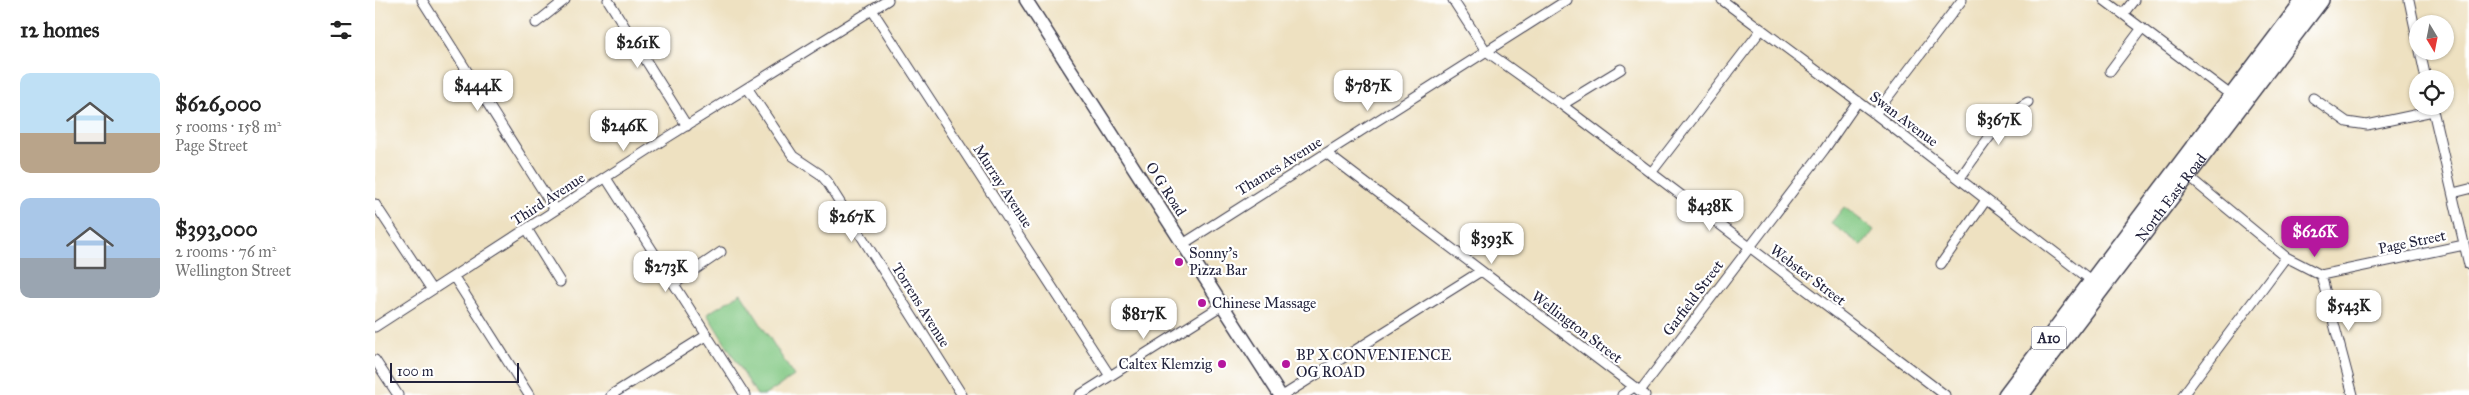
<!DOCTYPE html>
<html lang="en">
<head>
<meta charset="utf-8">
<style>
  body { margin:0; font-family:"IM FELL Great Primer",serif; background:#f6f6f6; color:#222; height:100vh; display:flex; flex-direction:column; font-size:19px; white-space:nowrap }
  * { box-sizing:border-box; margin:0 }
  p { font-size:16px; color:#767676 }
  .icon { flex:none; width:28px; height:28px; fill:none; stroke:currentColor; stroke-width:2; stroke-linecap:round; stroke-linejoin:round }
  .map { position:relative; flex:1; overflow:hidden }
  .panel { display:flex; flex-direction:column; background:#fff; width:375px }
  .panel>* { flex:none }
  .needle { width:32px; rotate:170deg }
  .buttons { position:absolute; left:2034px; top:15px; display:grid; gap:10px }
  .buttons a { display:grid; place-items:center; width:45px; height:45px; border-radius:50%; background:#fff; box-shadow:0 1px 4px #0004; font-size:25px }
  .scale { position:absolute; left:15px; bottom:12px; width:129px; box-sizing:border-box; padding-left:5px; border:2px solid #22223b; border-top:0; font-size:14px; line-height:18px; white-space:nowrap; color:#22223b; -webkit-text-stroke:4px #fff; paint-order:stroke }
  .price { position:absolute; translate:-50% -42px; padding:0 11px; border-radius:10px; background:#fff; color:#222; font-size:16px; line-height:32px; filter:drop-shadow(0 1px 2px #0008) }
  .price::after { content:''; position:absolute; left:50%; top:30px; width:15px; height:11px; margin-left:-8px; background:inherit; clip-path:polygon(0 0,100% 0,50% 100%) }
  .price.active { background:#b5179e; color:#fff }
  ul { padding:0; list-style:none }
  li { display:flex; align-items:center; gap:15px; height:125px; padding:0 20px }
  li span { display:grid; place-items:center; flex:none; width:140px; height:100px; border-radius:10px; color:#555 }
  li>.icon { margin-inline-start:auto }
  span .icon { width:60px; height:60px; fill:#fffc; stroke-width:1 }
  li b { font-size:21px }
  h2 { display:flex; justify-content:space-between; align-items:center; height:60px; padding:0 20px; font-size:21px }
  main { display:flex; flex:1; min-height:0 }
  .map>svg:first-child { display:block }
  .green { fill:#82c883; stroke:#52755f }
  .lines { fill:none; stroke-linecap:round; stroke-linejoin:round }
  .minor-casing { stroke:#413f4f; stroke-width:11 }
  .secondary-casing { stroke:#413f4f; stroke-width:15 }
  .trunk-casing { stroke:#413f4f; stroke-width:18 }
  .minor { stroke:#fff; stroke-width:9 }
  .secondary { stroke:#fff; stroke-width:12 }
  .trunk { stroke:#fff; stroke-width:15 }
  .poi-dot { fill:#b5179e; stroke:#fff; stroke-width:2 }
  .labels { text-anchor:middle; stroke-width:4.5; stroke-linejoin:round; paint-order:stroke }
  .shield { fill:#fff; stroke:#646476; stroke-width:1 }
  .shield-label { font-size:14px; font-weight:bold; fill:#22223b }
  .street-label { font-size:15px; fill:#22223b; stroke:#fff }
  .poi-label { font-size:15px; fill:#22223b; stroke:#fff; text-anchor:start }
</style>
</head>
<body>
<main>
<section class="panel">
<h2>12 homes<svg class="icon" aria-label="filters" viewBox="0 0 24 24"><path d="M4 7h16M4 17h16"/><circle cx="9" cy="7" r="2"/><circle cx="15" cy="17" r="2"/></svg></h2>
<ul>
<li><span style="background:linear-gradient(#bfe0f5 60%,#b9a48a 0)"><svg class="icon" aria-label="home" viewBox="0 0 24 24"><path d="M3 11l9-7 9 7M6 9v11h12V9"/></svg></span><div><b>$626,000</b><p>5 rooms · 158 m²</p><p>Page Street</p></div></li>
<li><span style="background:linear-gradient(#a9c7e8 60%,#9aa5b1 0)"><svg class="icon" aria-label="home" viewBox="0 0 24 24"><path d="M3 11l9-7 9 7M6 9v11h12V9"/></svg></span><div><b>$393,000</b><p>2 rooms · 76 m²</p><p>Wellington Street</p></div></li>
</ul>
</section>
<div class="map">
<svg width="2094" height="395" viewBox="0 0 2094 395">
  <rect width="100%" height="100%" fill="#fff"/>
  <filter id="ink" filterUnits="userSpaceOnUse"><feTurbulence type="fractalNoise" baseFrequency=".02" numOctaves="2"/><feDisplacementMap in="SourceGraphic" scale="10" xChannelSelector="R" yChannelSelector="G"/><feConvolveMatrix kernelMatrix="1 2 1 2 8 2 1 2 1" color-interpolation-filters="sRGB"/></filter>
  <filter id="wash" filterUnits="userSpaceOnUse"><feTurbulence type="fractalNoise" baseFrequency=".0096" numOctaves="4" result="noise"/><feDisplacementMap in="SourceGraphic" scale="20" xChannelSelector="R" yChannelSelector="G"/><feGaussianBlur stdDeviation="1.12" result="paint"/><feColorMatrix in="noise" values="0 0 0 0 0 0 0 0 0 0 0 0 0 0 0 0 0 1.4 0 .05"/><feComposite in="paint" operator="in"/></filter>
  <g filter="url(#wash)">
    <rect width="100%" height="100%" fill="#eee1c1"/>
    <path class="green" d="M 1469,207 L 1499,230 L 1487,246 L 1456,223 Z
      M 366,293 L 419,376 L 390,395 L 382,395 L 332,314 Z"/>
  </g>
  <g filter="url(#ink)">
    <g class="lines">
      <defs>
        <path id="minor" d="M 47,0 L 180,210
          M 233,0 L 312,126
          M 1078,0 L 1111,51 L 1187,105 L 1570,395
          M 1347,0 L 1500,114 L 1717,281
          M 1729,0 L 1857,96
          M 2034,0 L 2042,38
          M 497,10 L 735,376
          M 1748,14 L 1759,0
          M 161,23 L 190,0
          M 2045,51 L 2051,79
          M 1735,71 L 1767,28
          M 373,89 L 418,156 L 445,174 L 452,182 L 587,395
          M 1938,98 L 1972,122 L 1992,125 L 2058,111
          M 1187,105 L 1246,69
          M 2057,106 L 2094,265
          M 1500,114 L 1587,0
          M 951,153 L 1270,395
          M 1276,173 L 1386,30
          M 1814,177 L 1911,257 L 1946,275 L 2089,245
          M 231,178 L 370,395
          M 1585,178 C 1604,152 1624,117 1653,102
          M 2078,193 L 2094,189
          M 0,204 L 57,290
          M 152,229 L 185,282
          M 808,244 L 1192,0
          M 1566,264 L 1611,200
          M 1946,275 L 1978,395
          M 79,277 L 154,395
          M 299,284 L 346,252
          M 0,327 L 290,139 L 513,0
          M 0,360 L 23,395
          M 1265,391 L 1449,150 L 1483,101
          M 236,395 L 332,335
          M 705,395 L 846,306
          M 909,395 L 1106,271
          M 1247,395 L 1259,387
          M 1808,395 L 1911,257"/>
        <path id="secondary" d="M 651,0 L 905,395"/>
        <g id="trunk">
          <path d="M 1631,395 L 1929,0"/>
          <path id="s1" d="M 1646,395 L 1946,0"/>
        </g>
      </defs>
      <use href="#minor" class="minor-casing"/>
      <use href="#secondary" class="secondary-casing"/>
      <use href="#trunk" class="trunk-casing"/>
      <use href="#minor" class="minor"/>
      <use href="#secondary" class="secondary"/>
      <use href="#trunk" class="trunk"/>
    </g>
  </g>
  <g class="poi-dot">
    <circle cx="804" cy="262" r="5"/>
    <circle cx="827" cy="303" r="5"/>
    <circle cx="847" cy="364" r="5"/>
    <circle cx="911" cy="364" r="5"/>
  </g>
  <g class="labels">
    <rect class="shield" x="1656.5" y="326.5" width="35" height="23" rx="4"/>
    <g class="shield-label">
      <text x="1674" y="343">A10</text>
    </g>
    <g class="street-label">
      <text transform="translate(1529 119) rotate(37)" y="5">Swan Avenue</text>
      <text transform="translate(904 166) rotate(-32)" y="5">Thames Avenue</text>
      <text transform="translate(628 186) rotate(57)" y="5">Murray Avenue</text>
      <text transform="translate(791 189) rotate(57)" y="5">O G Road</text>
      <text dy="5" stroke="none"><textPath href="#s1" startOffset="248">North East Road</textPath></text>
      <text transform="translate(173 199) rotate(-33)" y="5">Third Avenue</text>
      <text transform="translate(2037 242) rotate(-12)" y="5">Page Street</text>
      <text transform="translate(1433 275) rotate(37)" y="5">Webster Street</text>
      <text transform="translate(1318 298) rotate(-53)" y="5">Garfield Street</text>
      <text transform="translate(546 305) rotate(58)" y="5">Torrens Avenue</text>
      <text transform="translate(1202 327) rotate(37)" y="5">Wellington Street</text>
    </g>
    <g class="poi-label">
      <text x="814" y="258">Sonny's<tspan x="814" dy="17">Pizza Bar</tspan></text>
      <text x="837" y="308">Chinese Massage</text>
      <text x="921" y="360">BP X CONVENIENCE<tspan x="921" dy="17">OG ROAD</tspan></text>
      <text x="837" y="369" text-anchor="end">Caltex Klemzig</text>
    </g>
  </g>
</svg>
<div class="buttons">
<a><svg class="needle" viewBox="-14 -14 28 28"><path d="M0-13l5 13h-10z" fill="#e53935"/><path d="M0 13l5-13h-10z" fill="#767676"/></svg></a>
<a><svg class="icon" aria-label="locate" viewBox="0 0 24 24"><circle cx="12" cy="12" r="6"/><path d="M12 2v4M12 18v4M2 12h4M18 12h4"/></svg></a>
</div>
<div class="scale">100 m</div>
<b class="price" style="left:263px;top:69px">$261K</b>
<b class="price" style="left:103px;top:112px">$444K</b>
<b class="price" style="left:993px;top:112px">$787K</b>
<b class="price" style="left:1624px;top:146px">$367K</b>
<b class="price" style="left:249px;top:152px">$246K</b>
<b class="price" style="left:1335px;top:232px">$438K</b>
<b class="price" style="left:477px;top:243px">$267K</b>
<b class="price active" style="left:1940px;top:258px">$626K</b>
<b class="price" style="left:1117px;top:265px">$393K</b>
<b class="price" style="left:291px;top:293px">$273K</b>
<b class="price" style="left:1974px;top:332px">$543K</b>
<b class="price" style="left:769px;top:340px">$817K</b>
</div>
</main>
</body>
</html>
